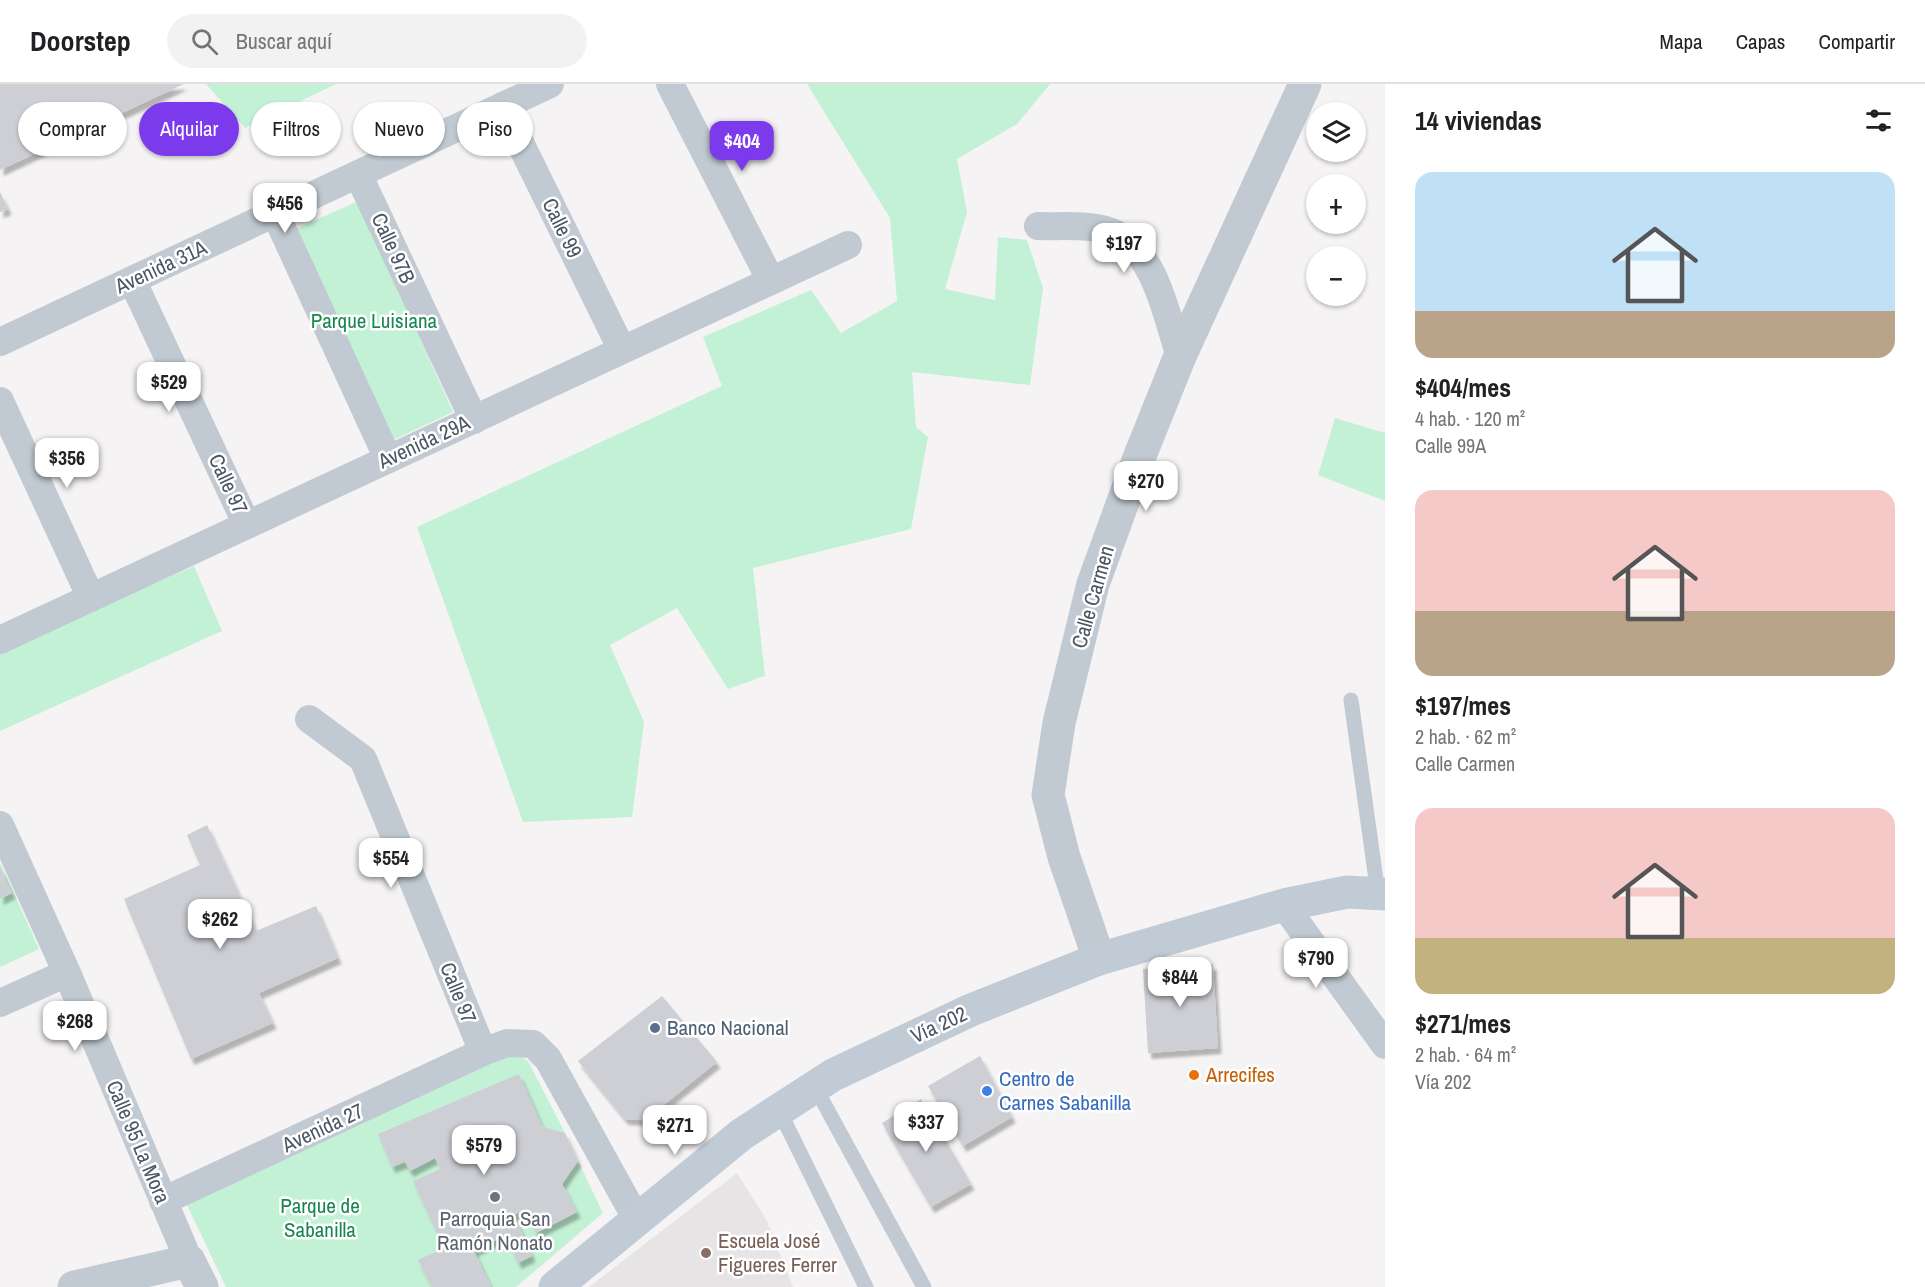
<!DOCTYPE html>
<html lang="es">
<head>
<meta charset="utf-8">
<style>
  body { margin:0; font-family:"Archivo Narrow",sans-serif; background:#f2f2f2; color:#202124; height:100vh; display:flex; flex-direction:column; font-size:22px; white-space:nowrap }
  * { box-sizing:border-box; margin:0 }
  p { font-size:20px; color:#757577 }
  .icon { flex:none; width:33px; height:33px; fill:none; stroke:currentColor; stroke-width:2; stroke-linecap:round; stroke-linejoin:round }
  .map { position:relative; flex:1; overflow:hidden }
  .drawer { display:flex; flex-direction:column; background:#fff; width:540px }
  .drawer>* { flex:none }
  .hud { position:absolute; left:18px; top:18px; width:570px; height:54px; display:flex; gap:12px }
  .tools { position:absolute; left:1306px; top:18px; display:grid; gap:12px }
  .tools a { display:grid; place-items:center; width:60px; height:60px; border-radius:50%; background:#fff; box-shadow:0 2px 4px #0004; font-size:30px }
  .price { position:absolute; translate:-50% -51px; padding:0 14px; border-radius:12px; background:#fff; color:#222; font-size:20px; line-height:39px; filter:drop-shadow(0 2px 3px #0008) }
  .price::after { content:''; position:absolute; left:50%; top:36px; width:18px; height:14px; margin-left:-9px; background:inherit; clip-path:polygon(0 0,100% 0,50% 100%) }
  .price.active { background:#7c3aed; color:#fff }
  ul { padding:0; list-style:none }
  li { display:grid; align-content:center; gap:12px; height:318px; padding:0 30px }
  li span { display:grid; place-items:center; height:186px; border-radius:18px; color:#555 }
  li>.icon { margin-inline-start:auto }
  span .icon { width:108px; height:108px; fill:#fffc; stroke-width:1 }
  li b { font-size:26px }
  h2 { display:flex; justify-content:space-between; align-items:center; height:72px; padding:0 30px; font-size:26px }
  .pill { padding:0 21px; border-radius:27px; background:#fff; box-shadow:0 2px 4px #0004; font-size:21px; line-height:54px }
  .pill.active { background:#7c3aed; color:#fff }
  header { display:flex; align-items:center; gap:36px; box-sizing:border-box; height:84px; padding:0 30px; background:#fff; border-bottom:2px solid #e0e0e0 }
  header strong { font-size:28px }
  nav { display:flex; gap:33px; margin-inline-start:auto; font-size:21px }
  .search { width:420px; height:54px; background:#f2f2f2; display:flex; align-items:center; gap:15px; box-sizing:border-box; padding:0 21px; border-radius:33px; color:#757577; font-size:22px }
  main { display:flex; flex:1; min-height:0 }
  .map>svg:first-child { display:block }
  .education { fill:#e6e4e5 }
  .green { fill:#c3f1d5 }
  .building { fill:#cdcfd5; fill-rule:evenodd; filter:url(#shadow) }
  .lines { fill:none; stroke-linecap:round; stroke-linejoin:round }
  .service { stroke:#c1cad2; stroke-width:15 }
  .minor { stroke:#c1cad2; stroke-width:28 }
  .tertiary { stroke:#c1cad2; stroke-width:33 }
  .secondary { stroke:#c1cbd6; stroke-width:33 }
  .service-dot { fill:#5c6f8a; stroke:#fff; stroke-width:2 }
  .food-dot { fill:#e8710a; stroke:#fff; stroke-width:2 }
  .shop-dot { fill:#3f7fe0; stroke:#fff; stroke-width:2 }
  .worship-dot { fill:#6b7280; stroke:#fff; stroke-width:2 }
  .education-dot { fill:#8d6e63; stroke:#fff; stroke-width:2 }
  .labels { text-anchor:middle; stroke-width:5; stroke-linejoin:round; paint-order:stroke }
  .street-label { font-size:21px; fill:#4a5661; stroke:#fff }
  .park-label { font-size:21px; fill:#17864f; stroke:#fff }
  .service-label { font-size:21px; fill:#4e5e75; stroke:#fff; text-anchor:start }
  .food-label { font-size:21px; fill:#c56008; stroke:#fff; text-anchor:start }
  .shop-label { font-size:21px; fill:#366cbe; stroke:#fff; text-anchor:start }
  .worship-label { font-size:21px; fill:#5b616d; stroke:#fff }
  .education-label { font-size:21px; fill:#785e54; stroke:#fff; text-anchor:start }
</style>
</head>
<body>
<header>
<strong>Doorstep</strong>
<div class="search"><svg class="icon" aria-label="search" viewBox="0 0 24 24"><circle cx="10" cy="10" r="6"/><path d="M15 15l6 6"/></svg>Buscar aquí</div>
<nav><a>Mapa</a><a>Capas</a><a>Compartir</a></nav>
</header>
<main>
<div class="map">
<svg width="1385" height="1203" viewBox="0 0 1385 1203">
  <defs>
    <filter id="shadow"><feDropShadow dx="3.5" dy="6" stdDeviation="1.5" flood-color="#0004"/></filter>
  </defs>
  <rect width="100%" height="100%" fill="#f5f3f3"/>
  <path class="education" d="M 737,1089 L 766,1135 L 793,1203 L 589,1203 Z"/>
  <path class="green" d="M 206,0 L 336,0 L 245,44 Z
    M 807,0 L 1050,0 L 1017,40 L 957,75 L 967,128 L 945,205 L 995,216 L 998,153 L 1027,156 L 1043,204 L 1030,301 L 912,288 L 916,343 L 928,353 L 911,445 L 753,484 L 765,592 L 728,605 L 677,524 L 610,561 L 644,638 L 632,733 L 523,738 L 417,443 L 722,302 L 703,253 L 811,206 L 841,249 L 897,217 L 890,134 Z
    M 358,117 L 453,328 L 391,357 L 296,145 Z
    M 1335,334 L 1385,349 L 1385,417 L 1318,391 Z
    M 194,482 L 222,547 L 0,647 L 0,567 Z
    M 0,778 L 39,865 L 0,883 Z
    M 507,970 L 517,971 L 528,977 L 565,1049 L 542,1042 L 379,1050 L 392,1083 L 405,1078 L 410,1087 L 435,1074 L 440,1085 L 414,1097 L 444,1164 L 432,1203 L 226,1203 L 187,1121 Z
    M 578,1077 L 603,1129 L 516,1203 L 491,1203 L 474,1167 L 506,1151 L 518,1178 L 532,1172 L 514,1131 L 525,1125 L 536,1149 L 577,1128 L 562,1100 Z"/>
  <path class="building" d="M 0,0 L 184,0 L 0,86 Z
    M 0,108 L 8,125 L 0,128 Z
    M 207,741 L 256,847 L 316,822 L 338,874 L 259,909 L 273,939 L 191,975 L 124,815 L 200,781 L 187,751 Z
    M 0,783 L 12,809 L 0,815 Z
    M 1213,880 L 1218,964 L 1148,969 L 1143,885 Z
    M 662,912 L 717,978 L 645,1036 L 625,1035 L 578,977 Z
    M 980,972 L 1012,1033 L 963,1062 L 928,1002 Z
    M 519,990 L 542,1042 L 565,1049 L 578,1077 L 562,1100 L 577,1128 L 536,1149 L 525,1125 L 514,1131 L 532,1172 L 518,1179 L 506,1151 L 474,1167 L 491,1203 L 432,1203 L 418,1176 L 444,1164 L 413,1097 L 440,1085 L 435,1074 L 410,1087 L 405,1078 L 392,1083 L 378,1050 ZM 502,1045 L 507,1057 L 475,1070 L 469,1059 Z
    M 921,1015 L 971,1100 L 931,1123 L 882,1039 Z"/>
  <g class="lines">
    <path class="service" d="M 1351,616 L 1378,810
      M 815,1003 L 924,1203
      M 779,1026 L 866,1203"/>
    <path class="minor" d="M 670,0 L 771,197
      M 502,22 L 622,266
      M 358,90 L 474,336
      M 275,129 L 388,375
      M 1038,142 C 1061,143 1095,139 1116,150 C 1157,172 1166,232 1180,272
      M 132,196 L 247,441
      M 0,258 L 550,0
      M 0,317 L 91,514
      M 0,556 L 848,161
      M 309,635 L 363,675 L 483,968
      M 0,741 L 67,889 L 189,1177
      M 1284,821 L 1385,961
      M 0,919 L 67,889
      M 163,1117 L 483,968 L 507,959 L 533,960 L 548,975 L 636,1134"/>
    <path class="tertiary" d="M 1099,875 L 1064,773 L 1048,711 L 1059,639 L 1093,500 L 1139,374 L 1180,272 L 1305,0
      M 74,1203 L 189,1177 L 202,1203"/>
    <path class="secondary" d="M 555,1203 L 742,1050 L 833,991 L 971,926 L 1099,875 L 1284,821 L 1347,808 L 1385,810"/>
  </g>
  <circle class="service-dot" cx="655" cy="944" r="6"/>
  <circle class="food-dot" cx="1194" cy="991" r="6"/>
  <circle class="shop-dot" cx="987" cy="1007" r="6"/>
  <circle class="worship-dot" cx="495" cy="1113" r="6"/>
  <circle class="education-dot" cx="706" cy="1169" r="6"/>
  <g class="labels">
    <g class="street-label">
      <text transform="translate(562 144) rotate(64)" y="7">Calle 99</text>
      <text transform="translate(393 164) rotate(65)" y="7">Calle 97B</text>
      <text transform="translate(161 183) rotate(-25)" y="7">Avenida 31A</text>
      <text transform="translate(424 358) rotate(-25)" y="7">Avenida 29A</text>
      <text transform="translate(228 400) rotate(65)" y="7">Calle 97</text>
      <text transform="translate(1093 513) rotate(-74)" y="7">Calle Carmen</text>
      <text transform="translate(458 909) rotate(68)" y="7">Calle 97</text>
      <text transform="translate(939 941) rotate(-25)" y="7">Vía 202</text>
      <text transform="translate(323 1044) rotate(-25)" y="7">Avenida 27</text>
      <text transform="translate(138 1058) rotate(67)" y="7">Calle 95 La Mora</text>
    </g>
    <g class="park-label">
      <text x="374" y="244">Parque Luisiana</text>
      <text x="320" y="1129">Parque de<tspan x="320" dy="24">Sabanilla</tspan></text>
    </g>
    <g class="service-label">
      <text x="667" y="951">Banco Nacional</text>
    </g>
    <g class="food-label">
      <text x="1206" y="998">Arrecifes</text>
    </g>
    <g class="shop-label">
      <text x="999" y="1002">Centro de<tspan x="999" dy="24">Carnes Sabanilla</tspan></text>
    </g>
    <g class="worship-label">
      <text x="495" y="1142">Parroquia San<tspan x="495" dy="24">Ramón Nonato</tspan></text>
    </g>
    <g class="education-label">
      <text x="718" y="1164">Escuela José<tspan x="718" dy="24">Figueres Ferrer</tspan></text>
    </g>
  </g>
</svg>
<div class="tools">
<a><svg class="icon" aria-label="layers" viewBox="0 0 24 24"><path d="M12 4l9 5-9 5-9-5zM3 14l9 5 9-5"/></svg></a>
<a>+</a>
<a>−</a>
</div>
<b class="price active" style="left:742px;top:88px">$404</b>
<b class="price" style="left:285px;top:150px">$456</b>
<b class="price" style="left:1124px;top:190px">$197</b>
<b class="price" style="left:169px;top:329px">$529</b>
<b class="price" style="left:67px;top:405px">$356</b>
<b class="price" style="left:1146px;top:428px">$270</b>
<b class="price" style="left:391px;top:805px">$554</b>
<b class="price" style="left:220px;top:866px">$262</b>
<b class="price" style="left:1316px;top:905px">$790</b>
<b class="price" style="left:1180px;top:924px">$844</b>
<b class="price" style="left:75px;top:968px">$268</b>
<b class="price" style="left:926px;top:1069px">$337</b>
<b class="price" style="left:675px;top:1072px">$271</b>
<b class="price" style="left:484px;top:1092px">$579</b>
<div class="hud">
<a class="pill">Comprar</a>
<a class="pill active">Alquilar</a>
<a class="pill">Filtros</a>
<a class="pill">Nuevo</a>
<a class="pill">Piso</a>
</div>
</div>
<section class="drawer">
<h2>14 viviendas<svg class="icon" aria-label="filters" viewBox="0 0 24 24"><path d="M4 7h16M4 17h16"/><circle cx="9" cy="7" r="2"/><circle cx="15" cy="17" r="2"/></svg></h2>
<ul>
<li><span style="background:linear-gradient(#bfe0f5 75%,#b9a48a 0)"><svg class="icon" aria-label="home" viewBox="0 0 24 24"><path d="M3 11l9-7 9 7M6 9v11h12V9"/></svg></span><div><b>$404/mes</b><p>4 hab. · 120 m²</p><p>Calle 99A</p></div></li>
<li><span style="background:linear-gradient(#f6c9c9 65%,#b9a48a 0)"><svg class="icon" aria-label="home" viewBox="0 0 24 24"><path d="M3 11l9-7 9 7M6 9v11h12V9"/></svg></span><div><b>$197/mes</b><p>2 hab. · 62 m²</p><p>Calle Carmen</p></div></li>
<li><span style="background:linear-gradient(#f6c9c9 70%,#c2b280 0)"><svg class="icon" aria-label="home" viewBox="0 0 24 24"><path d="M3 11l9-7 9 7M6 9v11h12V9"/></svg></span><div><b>$271/mes</b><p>2 hab. · 64 m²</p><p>Vía 202</p></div></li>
</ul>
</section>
</main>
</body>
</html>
